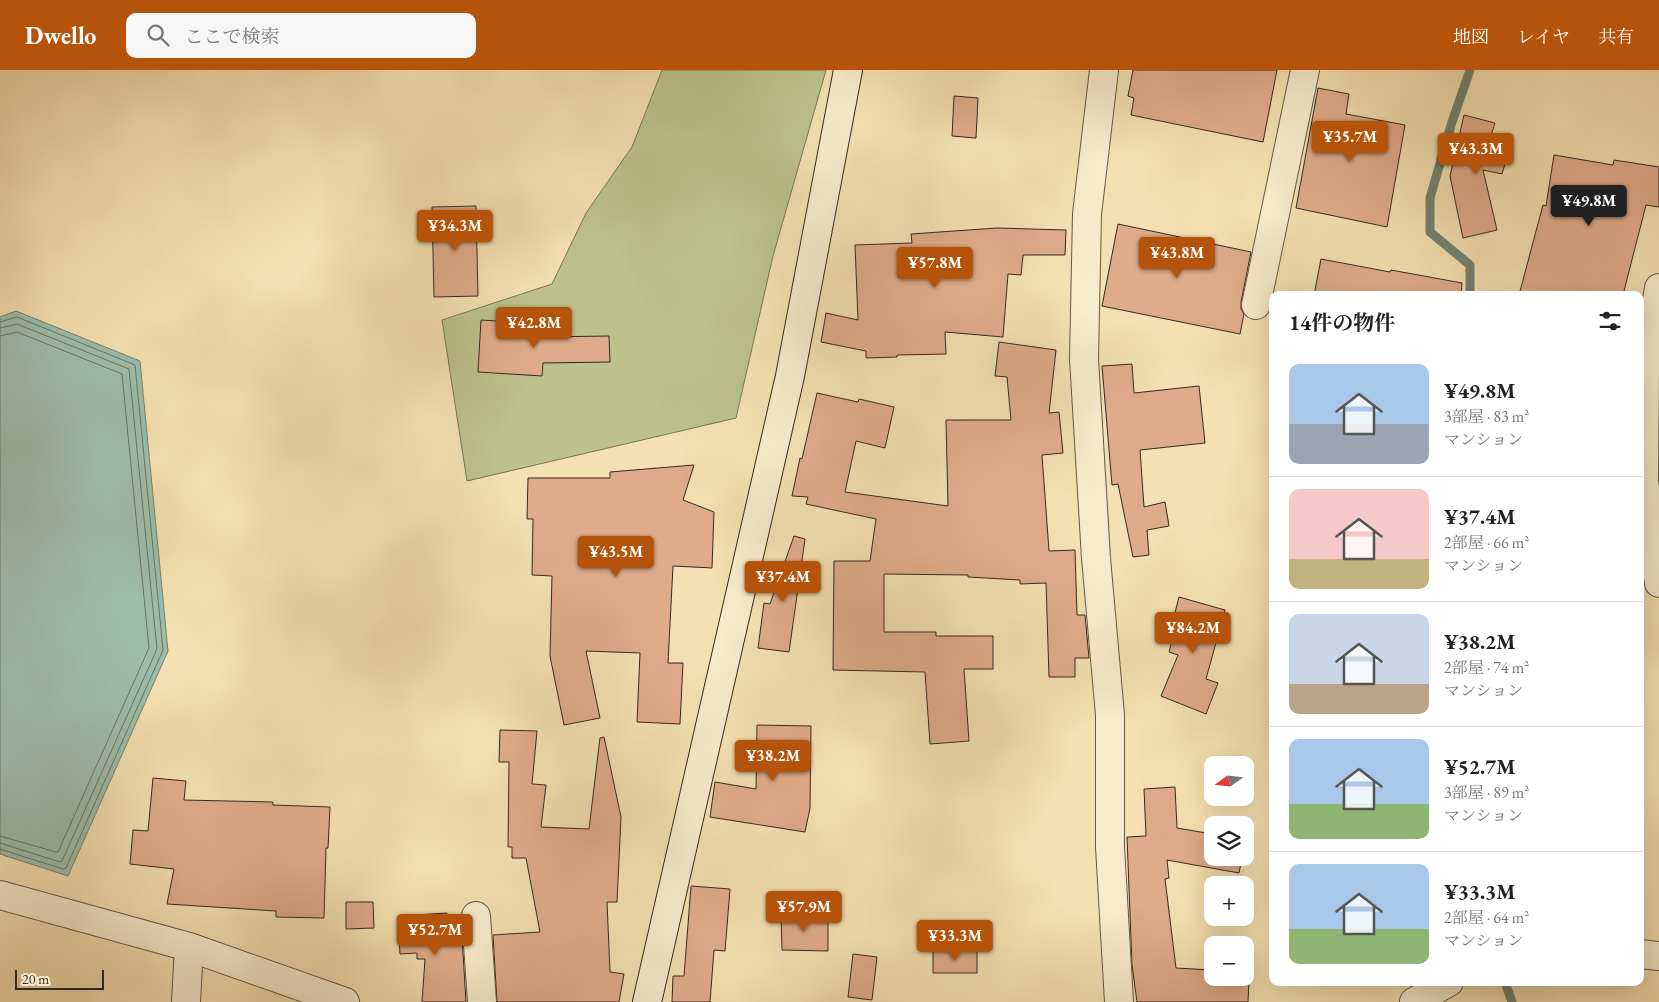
<!DOCTYPE html>
<html lang="ja">
<head>
<meta charset="utf-8">
<style>
  body { margin:0; font-family:"EB Garamond","Noto Serif JP",serif; background:#f6f6f6; color:#222; height:100vh; display:flex; flex-direction:column; font-size:19px; white-space:nowrap }
  * { box-sizing:border-box; margin:0 }
  p { font-size:16px; color:#767676 }
  .icon { flex:none; width:28px; height:28px; fill:none; stroke:currentColor; stroke-width:2; stroke-linecap:round; stroke-linejoin:round }
  .map { position:relative; flex:1; overflow:hidden }
  .drawer { position:absolute; left:1269px; top:221px; width:375px; height:695px; display:flex; flex-direction:column; background:#fff; border-radius:10px; box-shadow:0 5px 20px #0002 }
  .drawer>* { flex:none }
  .needle { width:32px; rotate:255deg }
  .controls { position:absolute; left:1204px; top:686px; display:grid; gap:10px }
  .controls a { display:grid; place-items:center; width:50px; height:50px; border-radius:10px; background:#fff; box-shadow:0 5px 20px #0002; font-size:25px }
  .scale { position:absolute; left:15px; bottom:12px; width:89px; box-sizing:border-box; padding-left:5px; border:2px solid #342923; border-top:0; font-size:14px; line-height:18px; white-space:nowrap; color:#342923; -webkit-text-stroke:4px #f8ebcc; paint-order:stroke }
  .price { position:absolute; translate:-50% -42px; padding:0 11px; border-radius:5px; background:#b45309; color:#fff; font-size:16px; line-height:32px; filter:drop-shadow(0 1px 2px #0008) }
  .price::after { content:''; position:absolute; left:50%; top:30px; width:15px; height:11px; margin-left:-8px; background:inherit; clip-path:polygon(0 0,100% 0,50% 100%) }
  .price.active { background:#222; color:#fff }
  ul { padding:0; list-style:none }
  li { display:flex; align-items:center; gap:15px; height:125px; padding:0 20px }
  li+li { border-top:1px solid #e0e0e0 }
  li span { display:grid; place-items:center; flex:none; width:140px; height:100px; border-radius:10px; color:#555 }
  li>.icon { margin-inline-start:auto }
  span .icon { width:60px; height:60px; fill:#fffc; stroke-width:1 }
  li b { font-size:21px }
  h2 { display:flex; justify-content:space-between; align-items:center; height:60px; padding:0 20px; font-size:21px }
  header { display:flex; align-items:center; gap:30px; box-sizing:border-box; height:70px; padding:0 25px; background:#b45309; color:#fff }
  header strong { font-size:24px }
  nav { display:flex; gap:28px; margin-inline-start:auto; font-size:18px }
  .search { width:350px; height:45px; background:#f6f6f6; display:flex; align-items:center; gap:12px; box-sizing:border-box; padding:0 18px; border-radius:10px; color:#767676; font-size:19px }
  .map>svg:first-child { display:block }
  .green { fill:#bcc28a; stroke:#787656 }
  .water { fill:#9cbda9; stroke:#728273 }
  .lines { fill:none; stroke-linecap:round; stroke-linejoin:round }
  .shore { stroke:#687366; stroke-width:1 }
  .stream { stroke:#728273; stroke-width:9 }
  .building { fill:#e0ab89; stroke:#342923 }
  .street-casing { stroke:#645746; stroke-width:30 }
  .secondary-casing { stroke:#342923; stroke-width:30 }
  .street { stroke:#f8ebcc; stroke-width:28 }
  .secondary { stroke:#f8ebcc; stroke-width:28 }
</style>
</head>
<body>
<header>
<strong>Dwello</strong>
<div class="search"><svg class="icon" aria-label="search" viewBox="0 0 24 24"><circle cx="10" cy="10" r="6"/><path d="M15 15l6 6"/></svg>ここで検索</div>
<nav><a>地図</a><a>レイヤ</a><a>共有</a></nav>
</header>
<div class="map">
<svg width="1659" height="932" viewBox="0 0 1659 932">
  <rect width="100%" height="100%" fill="#f4e0b0"/>
  <filter id="stains"><feTurbulence type="fractalNoise" baseFrequency=".004" numOctaves="4"/><feColorMatrix values="0 0 0 0 .2 0 0 0 0 .09 0 0 0 0 .02 0 0 0 .5 -.17"/></filter>
  <radialGradient id="worn" r=".72"><stop offset=".6" stop-color="#630" stop-opacity="0"/><stop offset="1" stop-color="#630" stop-opacity=".3"/></radialGradient>
  <path class="green" d="M 662,0 L 826,0 L 773,186 L 736,348 L 467,411 L 442,250 L 552,214 L 586,143 L 632,77 Z"/>
  <path class="water" d="M 16,241 L 140,291 L 168,581 L 68,806 L 0,784 L 0,247 Z"/>
  <g class="lines">
    <path class="shore" d="M 0,252 L 17,247 L 135,295 L 163,580 L 66,798 L 63,799 L 0,779
      M 0,258 L 17,254 L 129,299 L 157,579 L 62,791 L 60,792 L 0,773
      M 0,266 L 17,262 L 122,304 L 149,578 L 58,782 L 56,782 L 0,766"/>
    <path class="stream" d="M 1470,225 L 1470,195 L 1430,162 L 1430,128 L 1452,52 L 1470,0
      M 1505,912 L 1512,932"/>
  </g>
  <path class="building" d="M 1133,0 L 1277,0 L 1263,72 L 1131,45 L 1134,28 L 1128,26 Z
    M 1318,18 L 1349,24 L 1346,44 L 1405,55 L 1387,157 L 1296,138 Z
    M 954,26 L 978,28 L 976,68 L 952,66 Z
    M 1464,45 L 1495,53 L 1490,69 L 1508,73 L 1508,84 L 1502,104 L 1483,100 L 1497,160 L 1463,168 L 1450,106 Z
    M 1554,85 L 1613,95 L 1614,90 L 1659,97 L 1659,137 L 1646,135 L 1623,225 L 1519,225 L 1543,135 L 1546,136 Z
    M 476,136 L 478,226 L 434,227 L 432,137 Z
    M 1118,154 L 1251,182 L 1241,232 L 1241,239 L 1244,244 L 1240,264 L 1102,236 Z
    M 997,158 L 1066,160 L 1065,185 L 1023,185 L 1021,205 L 1008,204 L 1003,267 L 945,262 L 946,284 L 897,285 L 897,287 L 866,288 L 866,281 L 821,272 L 826,243 L 858,250 L 855,175 L 912,173 L 911,164 Z
    M 1321,189 L 1390,202 L 1391,200 L 1462,213 L 1461,225 L 1314,225 Z
    M 481,250 L 545,254 L 544,267 L 609,266 L 610,292 L 543,293 L 542,306 L 478,302 Z
    M 999,272 L 1056,280 L 1049,343 L 1059,342 L 1063,383 L 1042,385 L 1049,481 L 1075,480 L 1077,545 L 1085,545 L 1089,588 L 1075,588 L 1075,607 L 1049,607 L 1046,513 L 1020,514 L 1020,510 L 968,507 L 968,505 L 884,504 L 884,562 L 936,562 L 936,566 L 993,566 L 993,599 L 964,599 L 969,671 L 930,674 L 925,602 L 833,600 L 834,491 L 870,491 L 876,449 L 806,434 L 808,427 L 792,426 L 800,388 L 802,389 L 817,323 L 858,332 L 859,329 L 894,337 L 885,378 L 856,371 L 845,422 L 948,436 L 946,350 L 1011,350 L 1007,307 L 995,306 Z
    M 1132,294 L 1134,323 L 1199,316 L 1205,373 L 1140,380 L 1144,437 L 1165,432 L 1169,456 L 1147,460 L 1149,485 L 1133,487 L 1118,414 L 1112,415 L 1102,296 Z
    M 694,395 L 683,430 L 714,442 L 712,498 L 673,496 L 668,593 L 683,593 L 680,654 L 637,652 L 640,583 L 586,581 L 600,648 L 564,655 L 550,586 L 552,506 L 532,505 L 533,449 L 527,449 L 528,408 L 610,408 L 610,402 Z
    M 794,466 L 805,469 L 789,582 L 758,578 L 764,533 L 770,534 Z
    M 1179,527 L 1225,540 L 1206,609 L 1218,613 L 1206,644 L 1161,626 L 1178,585 L 1169,582 L 1177,552 L 1173,550 Z
    M 757,655 L 811,656 L 810,738 L 805,762 L 710,747 L 715,712 L 756,719 Z
    M 500,660 L 537,661 L 532,714 L 546,715 L 541,757 L 589,759 L 600,668 L 604,667 L 621,747 L 617,832 L 607,832 L 610,902 L 624,904 L 619,932 L 497,932 L 493,865 L 540,862 L 526,788 L 512,788 L 512,777 L 508,777 L 509,692 L 499,692 Z
    M 153,708 L 186,711 L 184,730 L 273,732 L 273,735 L 330,737 L 328,778 L 326,778 L 324,848 L 276,847 L 276,841 L 167,834 L 174,799 L 130,794 L 133,760 L 148,761 Z
    M 1175,717 L 1177,758 L 1212,764 L 1212,788 L 1242,788 L 1239,803 L 1167,790 L 1169,808 L 1165,809 L 1176,898 L 1212,900 L 1212,908 L 1249,910 L 1248,932 L 1137,932 L 1132,895 L 1127,767 L 1146,766 L 1144,719 Z
    M 691,816 L 730,819 L 725,881 L 714,880 L 710,932 L 672,932 L 673,906 L 684,906 Z
    M 346,832 L 373,832 L 374,858 L 346,859 Z
    M 447,843 L 448,868 L 462,867 L 466,932 L 422,932 L 425,889 L 417,889 L 417,883 L 400,884 L 398,846 Z
    M 816,843 L 816,852 L 828,852 L 828,881 L 782,880 L 781,844 Z
    M 933,880 L 977,881 L 977,903 L 933,903 Z
    M 853,884 L 877,887 L 872,930 L 848,927 Z"/>
  <g class="lines">
    <defs>
      <path id="street" d="M 1104,0 L 1087,144 L 1084,289 L 1096,488 L 1110,645 L 1110,777 L 1119,932
        M 1659,218 L 1645,302 L 1644,411 L 1659,513
        M 1256,235 L 1305,0
        M 0,825 L 189,877 L 345,932
        M 476,846 L 482,932
        M 1640,884 L 1659,886
        M 186,932 L 189,877
        M 1414,932 L 1449,912"/>
      <path id="secondary" d="M 647,932 L 790,306 L 848,0"/>
    </defs>
    <use href="#street" class="street-casing"/>
    <use href="#secondary" class="secondary-casing"/>
    <use href="#street" class="street"/>
    <use href="#secondary" class="secondary"/>
  </g>
  <rect width="100%" height="100%" filter="url(#stains)"/>
  <rect width="100%" height="100%" fill="url(#worn)"/>
</svg>
<div class="controls">
<a><svg class="needle" viewBox="-14 -14 28 28"><path d="M0-13l5 13h-10z" fill="#e53935"/><path d="M0 13l5-13h-10z" fill="#767676"/></svg></a>
<a><svg class="icon" aria-label="layers" viewBox="0 0 24 24"><path d="M12 4l9 5-9 5-9-5zM3 14l9 5 9-5"/></svg></a>
<a>+</a>
<a>−</a>
</div>
<div class="scale">20 m</div>
<b class="price" style="left:1350px;top:93px">¥35.7M</b>
<b class="price" style="left:1476px;top:105px">¥43.3M</b>
<b class="price active" style="left:1589px;top:157px">¥49.8M</b>
<b class="price" style="left:455px;top:182px">¥34.3M</b>
<b class="price" style="left:1177px;top:209px">¥43.8M</b>
<b class="price" style="left:935px;top:219px">¥57.8M</b>
<b class="price" style="left:534px;top:279px">¥42.8M</b>
<b class="price" style="left:616px;top:508px">¥43.5M</b>
<b class="price" style="left:783px;top:533px">¥37.4M</b>
<b class="price" style="left:1193px;top:584px">¥84.2M</b>
<b class="price" style="left:773px;top:712px">¥38.2M</b>
<b class="price" style="left:804px;top:863px">¥57.9M</b>
<b class="price" style="left:435px;top:886px">¥52.7M</b>
<b class="price" style="left:955px;top:892px">¥33.3M</b>
<section class="drawer">
<h2>14件の物件<svg class="icon" aria-label="filters" viewBox="0 0 24 24"><path d="M4 7h16M4 17h16"/><circle cx="9" cy="7" r="2"/><circle cx="15" cy="17" r="2"/></svg></h2>
<ul>
<li><span style="background:linear-gradient(#a9c7e8 60%,#9aa5b1 0)"><svg class="icon" aria-label="home" viewBox="0 0 24 24"><path d="M3 11l9-7 9 7M6 9v11h12V9"/></svg></span><div><b>¥49.8M</b><p>3部屋 · 83 m²</p><p>マンション</p></div></li>
<li><span style="background:linear-gradient(#f6c9c9 70%,#c2b280 0)"><svg class="icon" aria-label="home" viewBox="0 0 24 24"><path d="M3 11l9-7 9 7M6 9v11h12V9"/></svg></span><div><b>¥37.4M</b><p>2部屋 · 66 m²</p><p>マンション</p></div></li>
<li><span style="background:linear-gradient(#c9d6e8 70%,#b9a48a 0)"><svg class="icon" aria-label="home" viewBox="0 0 24 24"><path d="M3 11l9-7 9 7M6 9v11h12V9"/></svg></span><div><b>¥38.2M</b><p>2部屋 · 74 m²</p><p>マンション</p></div></li>
<li><span style="background:linear-gradient(#a9c7e8 65%,#8fb573 0)"><svg class="icon" aria-label="home" viewBox="0 0 24 24"><path d="M3 11l9-7 9 7M6 9v11h12V9"/></svg></span><div><b>¥52.7M</b><p>3部屋 · 89 m²</p><p>マンション</p></div></li>
<li><span style="background:linear-gradient(#a9c7e8 65%,#8fb573 0)"><svg class="icon" aria-label="home" viewBox="0 0 24 24"><path d="M3 11l9-7 9 7M6 9v11h12V9"/></svg></span><div><b>¥33.3M</b><p>2部屋 · 64 m²</p><p>マンション</p></div></li>
</ul>
</section>
</div>
</body>
</html>
